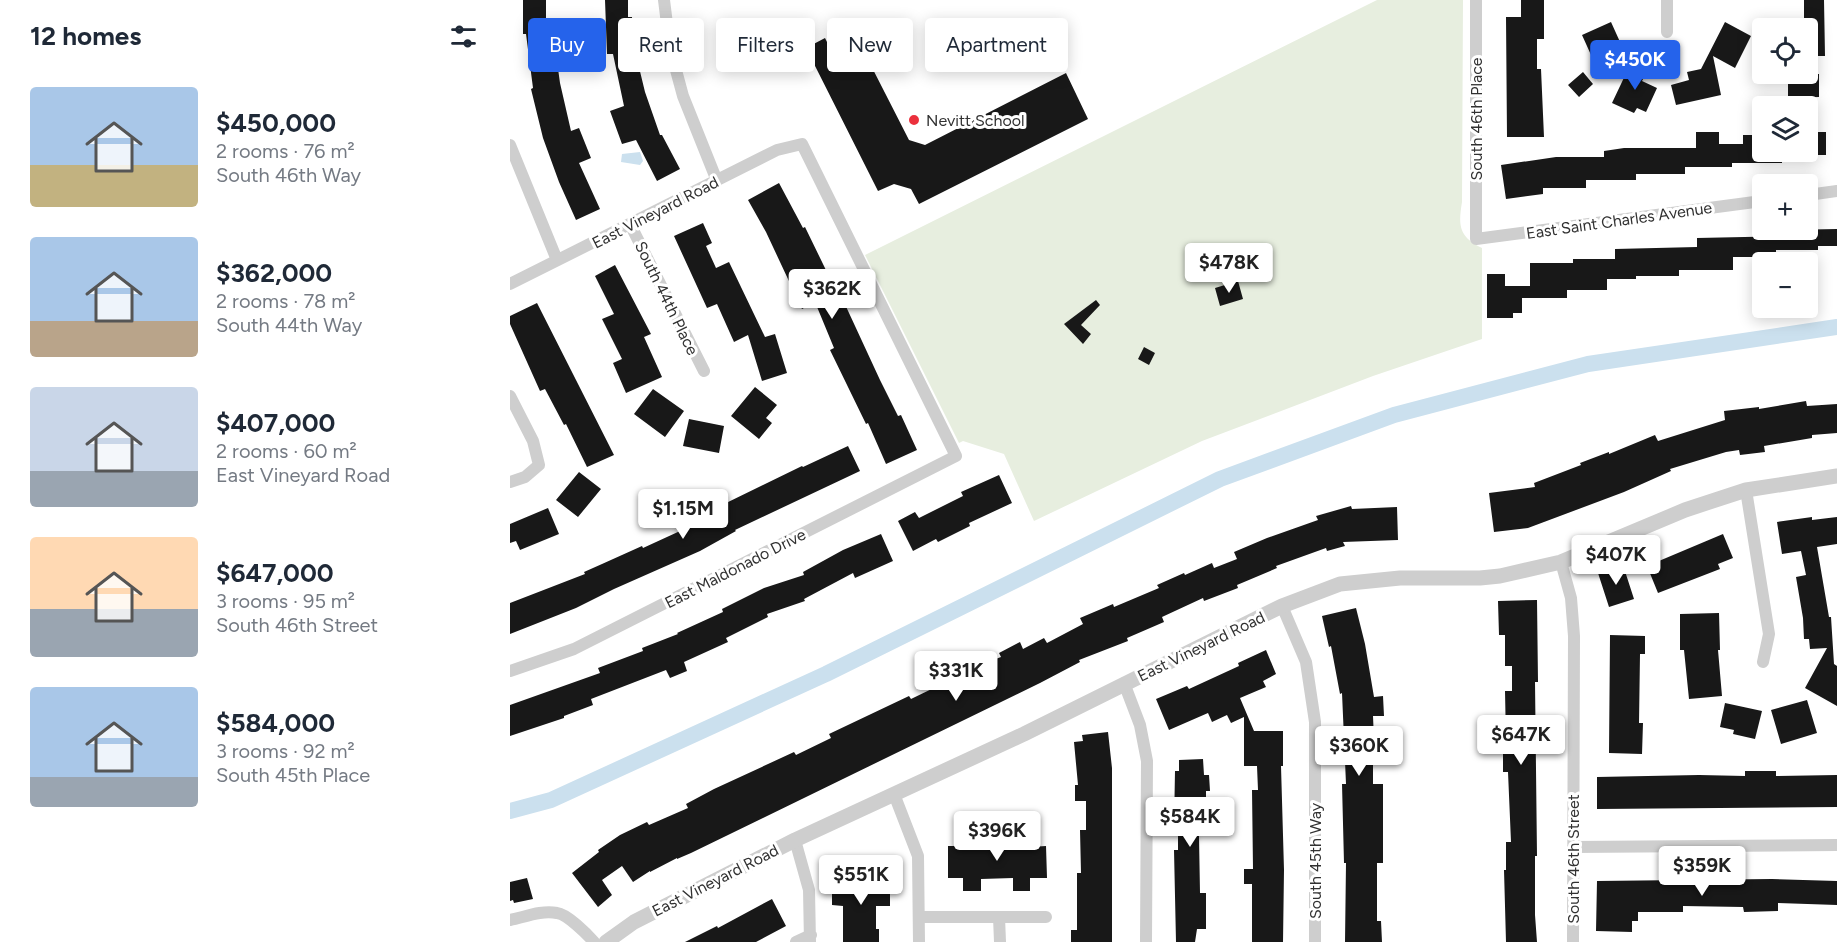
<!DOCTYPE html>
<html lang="en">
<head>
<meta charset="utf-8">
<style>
  body { margin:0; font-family:Figtree,sans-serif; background:#f6f6f7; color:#1f2937; height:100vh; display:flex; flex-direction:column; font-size:22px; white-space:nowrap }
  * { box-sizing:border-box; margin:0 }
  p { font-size:20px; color:#747a83 }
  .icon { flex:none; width:33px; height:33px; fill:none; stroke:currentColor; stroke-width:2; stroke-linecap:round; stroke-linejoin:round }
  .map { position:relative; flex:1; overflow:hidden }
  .side { display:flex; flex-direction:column; background:#fff; width:510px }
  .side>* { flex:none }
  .hud { position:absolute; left:18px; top:18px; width:570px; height:54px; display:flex; gap:12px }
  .fabs { position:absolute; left:1242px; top:18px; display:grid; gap:12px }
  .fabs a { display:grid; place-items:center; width:66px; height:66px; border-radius:6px; background:#fff; box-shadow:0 3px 15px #0003; font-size:30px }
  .price { position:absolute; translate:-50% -51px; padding:0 14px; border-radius:6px; background:#fff; color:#222; font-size:20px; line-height:39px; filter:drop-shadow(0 2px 3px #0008) }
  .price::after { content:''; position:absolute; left:50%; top:36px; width:18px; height:14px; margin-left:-9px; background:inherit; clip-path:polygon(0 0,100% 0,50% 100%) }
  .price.selected { background:#2563eb; color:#fff }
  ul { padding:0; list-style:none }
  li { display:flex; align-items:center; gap:18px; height:150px; padding:0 30px }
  li span { display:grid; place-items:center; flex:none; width:168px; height:120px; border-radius:6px; color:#555 }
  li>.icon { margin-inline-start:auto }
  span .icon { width:72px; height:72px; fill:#fffc; stroke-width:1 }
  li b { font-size:26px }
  h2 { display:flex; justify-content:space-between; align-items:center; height:72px; padding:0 30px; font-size:26px }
  .pill { padding:0 21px; border-radius:6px; background:#fff; box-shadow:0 3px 15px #0003; font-size:21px; line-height:54px }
  .pill.selected { background:#2563eb; color:#fff }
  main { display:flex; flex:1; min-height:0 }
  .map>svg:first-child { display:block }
  .green { fill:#e7eedf }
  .water { fill:#cbe0ee }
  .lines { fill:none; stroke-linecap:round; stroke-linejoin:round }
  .canal { stroke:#cbe0ee; stroke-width:16 }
  .building { fill:#181818 }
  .minor { stroke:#cecece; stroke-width:12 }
  .tertiary { stroke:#cecece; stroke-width:15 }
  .poi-dot { fill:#eb303c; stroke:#fff; stroke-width:2 }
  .labels { text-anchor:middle; stroke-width:6; stroke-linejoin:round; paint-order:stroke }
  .street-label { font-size:16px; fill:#313131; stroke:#fff }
  .poi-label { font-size:16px; fill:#313131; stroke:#fff; text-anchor:start }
</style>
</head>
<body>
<main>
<section class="side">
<h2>12 homes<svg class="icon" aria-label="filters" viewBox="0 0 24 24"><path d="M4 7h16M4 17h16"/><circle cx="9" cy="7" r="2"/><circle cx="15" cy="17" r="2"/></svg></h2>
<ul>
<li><span style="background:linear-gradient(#a9c7e8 65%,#c2b280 0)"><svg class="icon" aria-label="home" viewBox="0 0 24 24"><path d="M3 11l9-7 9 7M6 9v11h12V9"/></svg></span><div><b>$450,000</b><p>2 rooms · 76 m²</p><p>South 46th Way</p></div></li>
<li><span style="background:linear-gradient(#a9c7e8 70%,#b9a48a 0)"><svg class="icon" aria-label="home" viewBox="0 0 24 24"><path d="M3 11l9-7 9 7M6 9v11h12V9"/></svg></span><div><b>$362,000</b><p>2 rooms · 78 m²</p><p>South 44th Way</p></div></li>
<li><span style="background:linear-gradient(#c9d6e8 70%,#9aa5b1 0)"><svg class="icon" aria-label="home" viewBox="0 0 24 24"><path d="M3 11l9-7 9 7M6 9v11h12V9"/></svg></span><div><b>$407,000</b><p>2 rooms · 60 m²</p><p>East Vineyard Road</p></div></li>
<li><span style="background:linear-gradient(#ffd9b3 60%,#9aa5b1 0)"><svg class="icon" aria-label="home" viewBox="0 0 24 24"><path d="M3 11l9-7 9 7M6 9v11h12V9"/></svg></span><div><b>$647,000</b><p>3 rooms · 95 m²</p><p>South 46th Street</p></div></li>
<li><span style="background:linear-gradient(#a9c7e8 75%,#9aa5b1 0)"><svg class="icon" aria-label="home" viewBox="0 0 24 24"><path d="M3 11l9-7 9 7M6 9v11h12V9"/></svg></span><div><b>$584,000</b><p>3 rooms · 92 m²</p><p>South 45th Place</p></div></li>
</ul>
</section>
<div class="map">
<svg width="1327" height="942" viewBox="0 0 1327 942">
  <rect width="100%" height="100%" fill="#fff"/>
  <path class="green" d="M 867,0 L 953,0 L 952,202 C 948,226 949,237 972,248 L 972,339 L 863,376 L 692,441 L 524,521 L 494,454 L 453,441 L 449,443 L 355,255 Z"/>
  <path class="water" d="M 130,152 L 133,161 L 130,165 L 111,162 L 112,154 Z"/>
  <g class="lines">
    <path class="canal" d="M 0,811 L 41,800 L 316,674 L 710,479 L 884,415 L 1078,364 L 1327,327"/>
  </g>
  <path class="building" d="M 13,0 L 36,0 L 36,41 L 44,40 L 50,83 L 61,131 L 69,128 L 81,158 L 69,163 L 90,209 L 66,220 L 49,182 L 33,138 L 21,89 L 23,88 L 16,34 L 13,34 Z
    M 95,0 L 118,0 L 118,17 L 122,17 L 124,60 L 127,59 L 135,92 L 150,135 L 152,135 L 170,169 L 147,181 L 126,140 L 112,144 L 100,111 L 114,106 L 103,54 L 97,54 Z
    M 1011,0 L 1034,0 L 1034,39 L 1027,39 L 1027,69 L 1031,69 L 1034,137 L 997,137 L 996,17 L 1011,17 Z
    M 1294,0 L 1314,0 L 1315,56 L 1298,56 L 1298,28 L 1294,28 Z
    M 1101,22 L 1115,53 L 1086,66 L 1072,35 Z
    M 1215,22 L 1241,36 L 1225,68 L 1203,56 L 1211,95 L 1166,105 L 1161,85 L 1179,80 L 1177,72 L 1191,69 Z
    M 315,38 L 319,46 L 328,41 L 333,52 L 350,44 L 399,140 L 415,145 L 556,73 L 578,119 L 409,204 L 401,189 L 384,184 L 368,191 L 296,48 Z
    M 1120,65 L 1125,65 L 1137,71 L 1132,81 L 1147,88 L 1136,112 L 1127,108 L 1124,113 L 1102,103 Z
    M 1073,72 L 1083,84 L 1069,97 L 1058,85 Z
    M 1278,74 L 1309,74 L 1309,97 L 1278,98 Z
    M 1186,132 L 1209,132 L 1209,144 L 1233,144 L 1233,135 L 1252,135 L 1252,152 L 1272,152 L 1272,163 L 1222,163 L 1222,167 L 1175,167 L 1175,174 L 1126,174 L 1126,180 L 1076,180 L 1076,188 L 1033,188 L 1033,194 L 996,199 L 991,165 L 1046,157 L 1094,157 L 1094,151 L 1114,148 L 1186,148 Z
    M 1298,132 L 1316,132 L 1316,155 L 1298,155 Z
    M 269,183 L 293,228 L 295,227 L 331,301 L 333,300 L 370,380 L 388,416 L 391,415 L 407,450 L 376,464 L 358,423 L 356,424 L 320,350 L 324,348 L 305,302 L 292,309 L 256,232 L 238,200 Z
    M 193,223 L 202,243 L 196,246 L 206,268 L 219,262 L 255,337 L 265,334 L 277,373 L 252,381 L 238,335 L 224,342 L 207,304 L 197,308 L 164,236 Z
    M 1327,229 L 1327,246 L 1308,246 L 1308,250 L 1266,250 L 1266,257 L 1223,257 L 1223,270 L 1169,270 L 1169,276 L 1126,276 L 1126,279 L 1097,279 L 1097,290 L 1057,290 L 1057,298 L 1012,298 L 1012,313 L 1003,313 L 1003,318 L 977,318 L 977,274 L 995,274 L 995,286 L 1020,286 L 1020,263 L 1063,263 L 1063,259 L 1105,259 L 1105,249 L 1187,247 L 1187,238 L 1276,236 L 1276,230 Z
    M 105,265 L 141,334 L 134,337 L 152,377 L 116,393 L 103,363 L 112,359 L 92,319 L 104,314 L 85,276 Z
    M 728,281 L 733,299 L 710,306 L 705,288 Z
    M 586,300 L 590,305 L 571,325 L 581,334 L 573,344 L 554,324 Z
    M 27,303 L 104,455 L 77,467 L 56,424 L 54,425 L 35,389 L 30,391 L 0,324 L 0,316 Z
    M 634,347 L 645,353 L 639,365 L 628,359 Z
    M 245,387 L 267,405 L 256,418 L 262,423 L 249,439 L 221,416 Z
    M 143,389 L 174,411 L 155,437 L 124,414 Z
    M 1296,401 L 1297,406 L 1327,404 L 1327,433 L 1302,435 L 1302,438 L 1254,446 L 1255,452 L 1230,455 L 1229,450 L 1216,452 L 1160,469 L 1161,471 L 1114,492 L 1018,528 L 984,532 L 979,493 L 1025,487 L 1024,483 L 1071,465 L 1070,463 L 1099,452 L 1099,454 L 1145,435 L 1148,441 L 1215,420 L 1214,411 L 1249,407 L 1249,409 Z
    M 179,419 L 214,426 L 209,453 L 173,446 Z
    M 338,446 L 350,471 L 225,530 L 226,531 L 190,551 L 104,589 L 66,608 L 0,634 L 0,603 L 75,574 L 74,572 L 92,564 L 132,546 L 133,548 L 194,520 L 190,512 L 210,501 L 212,505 L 292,466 L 293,467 Z
    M 69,472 L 91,489 L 68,517 L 46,500 Z
    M 489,475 L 502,503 L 459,523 L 460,526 L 428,542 L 426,539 L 403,551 L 388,521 L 405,512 L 409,518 L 453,496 L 451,492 Z
    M 841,506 L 842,509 L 887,507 L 888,540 L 833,542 L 835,546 L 817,551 L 816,548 L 766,566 L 767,568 L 727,585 L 728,588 L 694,601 L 693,598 L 652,617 L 654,622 L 617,638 L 618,641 L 569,660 L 570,662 L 530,683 L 181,853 L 167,859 L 167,858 L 140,872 L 140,871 L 123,882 L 112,866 L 92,880 L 102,895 L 88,907 L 62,873 L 89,852 L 88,850 L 110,835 L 137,822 L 139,825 L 178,808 L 176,804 L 204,789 L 284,752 L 286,755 L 321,738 L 319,734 L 399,696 L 401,699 L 434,683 L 432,679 L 491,657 L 489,653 L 510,642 L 513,649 L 534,638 L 537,643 L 573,624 L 570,618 L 603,604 L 604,607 L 649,588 L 647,585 L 674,573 L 675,575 L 702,563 L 704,568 L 727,559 L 724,552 L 757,538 L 808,520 L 806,516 Z
    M 38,508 L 49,534 L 10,550 L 6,541 L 0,543 L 0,524 Z
    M 1302,517 L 1302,520 L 1327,517 L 1327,544 L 1307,547 L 1319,617 L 1321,617 L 1324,664 L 1327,666 L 1327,706 L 1295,688 L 1317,648 L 1300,649 L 1299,639 L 1294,639 L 1293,618 L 1286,577 L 1296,575 L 1291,551 L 1272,554 L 1267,522 Z
    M 371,534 L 383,561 L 345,578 L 343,573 L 294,599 L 295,601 L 257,614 L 258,617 L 216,638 L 218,642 L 174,662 L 177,671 L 160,678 L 156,670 L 81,699 L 83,705 L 54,716 L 54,718 L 0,736 L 0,705 L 90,673 L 88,668 L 133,651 L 132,648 L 168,634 L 167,633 L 213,612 L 212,609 L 254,588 L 294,575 L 293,572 L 333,550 Z
    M 1213,534 L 1223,558 L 1208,564 L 1210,569 L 1148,593 L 1137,566 Z
    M 1113,565 L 1124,599 L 1099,607 L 1088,573 Z
    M 1027,600 L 1028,682 L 1025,682 L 1027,856 L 1025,856 L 1025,915 L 1027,942 L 996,942 L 994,870 L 996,870 L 996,842 L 1001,842 L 998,772 L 993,772 L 993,741 L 996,741 L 995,691 L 1002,691 L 1002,666 L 995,666 L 995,635 L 989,635 L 988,601 Z
    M 846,608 L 855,644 L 864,697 L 873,696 L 874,716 L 863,716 L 864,740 L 873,740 L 873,751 L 863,751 L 863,784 L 873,784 L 873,863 L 867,863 L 867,921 L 871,921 L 872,942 L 835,942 L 836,863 L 834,863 L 832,784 L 836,784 L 832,693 L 830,694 L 821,646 L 819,647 L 812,616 Z
    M 1209,613 L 1210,650 L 1208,650 L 1212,696 L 1179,699 L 1174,650 L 1170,650 L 1170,614 Z
    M 1100,635 L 1135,636 L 1135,654 L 1130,654 L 1129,723 L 1133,723 L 1132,754 L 1099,753 Z
    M 756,650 L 766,674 L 753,681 L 756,687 L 730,698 L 744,731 L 773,731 L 773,766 L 771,766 L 774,870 L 773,942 L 742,942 L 742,884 L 734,884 L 734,869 L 743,869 L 742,790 L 748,790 L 747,766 L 734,766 L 734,717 L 721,723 L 717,715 L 702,722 L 698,713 L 659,730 L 646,699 L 677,686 L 679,689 L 729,666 L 728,663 Z
    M 1297,700 L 1307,733 L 1271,744 L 1261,710 Z
    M 1215,703 L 1252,711 L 1245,739 L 1223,734 L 1224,730 L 1210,727 Z
    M 598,732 L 602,768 L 602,942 L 561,942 L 561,930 L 567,930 L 567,873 L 571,873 L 570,830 L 576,830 L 576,801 L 565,801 L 565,785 L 568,785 L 564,742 L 573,741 L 572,735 Z
    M 693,759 L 694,775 L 699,775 L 700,791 L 696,791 L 696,836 L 689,836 L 690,893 L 696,893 L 696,929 L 687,929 L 685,942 L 666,942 L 664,850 L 668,850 L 668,826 L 664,826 L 665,771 L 669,771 L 669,760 Z
    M 1235,771 L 1266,771 L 1266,776 L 1327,775 L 1327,807 L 1087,809 L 1087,777 L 1189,775 L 1235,776 Z
    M 454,833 L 471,833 L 471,847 L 502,846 L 502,833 L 520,833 L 520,847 L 536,846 L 537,878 L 520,878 L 520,891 L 503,891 L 503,878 L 471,879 L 471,891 L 453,891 L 453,878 L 438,878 L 438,846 L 454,846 Z
    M 336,871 L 365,872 L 365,880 L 369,880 L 369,888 L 380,888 L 380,906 L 366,906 L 366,929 L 369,929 L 369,942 L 333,942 L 333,906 L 322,905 L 322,888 L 333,888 L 333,880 L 336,880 Z
    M 17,878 L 23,899 L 4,903 L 3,900 L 0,901 L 0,882 Z
    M 1262,879 L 1327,881 L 1327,905 L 1268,903 L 1268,911 L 1234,912 L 1233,907 L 1173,906 L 1173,912 L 1128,912 L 1128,921 L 1122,921 L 1122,932 L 1086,931 L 1087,881 Z
    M 262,899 L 276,926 L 246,942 L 175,942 L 207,926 L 208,928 Z"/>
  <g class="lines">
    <path class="minor" d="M 154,0 L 160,48 L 173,96 L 207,181
      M 966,0 L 966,239 L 1252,201
      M 1157,0 L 1157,32
      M 0,145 L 47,260
      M 1298,195 L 1327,191
      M 120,224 L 194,371
      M 0,284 L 267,150 L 292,144 L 446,456 L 64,649 L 0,671
      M 0,396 L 23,441 L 29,465 L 15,477 L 0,482
      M 1236,490 L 1259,634 L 1253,662
      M 1051,562 L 1061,598 L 1064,636 L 1063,942
      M 772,606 L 796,662 L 805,722 L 805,942
      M 614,683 L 630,725 L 637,761 L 636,942
      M 384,794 L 408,856 L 409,942
      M 285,840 L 299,890 L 300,942
      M 1063,847 L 1327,845
      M 409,917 L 536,917
      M 489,917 L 490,942
      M 0,920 C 15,917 31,910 47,913 C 57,914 77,934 84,942
      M 286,942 L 301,935"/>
    <path class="tertiary" d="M 96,942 L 124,922 L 285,840 L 514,734 L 772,606 L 830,584 L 890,578 L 970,578 L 990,576 L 1051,562 L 1175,510 L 1236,490 L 1327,476"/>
  </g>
  <circle class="poi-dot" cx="404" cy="120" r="6"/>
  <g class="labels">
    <g class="street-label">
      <text transform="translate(966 119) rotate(-90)" y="6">South 46th Place</text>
      <text transform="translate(145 212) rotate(-27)" y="6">East Vineyard Road</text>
      <text transform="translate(1109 220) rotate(-8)" y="6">East Saint Charles Avenue</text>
      <text transform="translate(157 298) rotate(64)" y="6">South 44th Place</text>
      <text transform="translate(225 568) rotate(-27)" y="6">East Maldonado Drive</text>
      <text transform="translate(691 646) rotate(-26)" y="6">East Vineyard Road</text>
      <text transform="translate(1063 859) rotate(-90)" y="6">South 46th Street</text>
      <text transform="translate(805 861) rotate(-90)" y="6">South 45th Way</text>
      <text transform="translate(205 880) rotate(-27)" y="6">East Vineyard Road</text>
    </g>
    <g class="poi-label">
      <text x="416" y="126">Nevitt School</text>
    </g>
  </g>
</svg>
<div class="fabs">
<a><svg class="icon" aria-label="locate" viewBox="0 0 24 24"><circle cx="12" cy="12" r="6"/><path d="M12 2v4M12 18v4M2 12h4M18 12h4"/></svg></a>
<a><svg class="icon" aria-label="layers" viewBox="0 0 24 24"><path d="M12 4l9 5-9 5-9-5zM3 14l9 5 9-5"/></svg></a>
<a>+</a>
<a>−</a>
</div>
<b class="price selected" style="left:1125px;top:91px">$450K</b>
<b class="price" style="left:719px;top:294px">$478K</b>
<b class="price" style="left:322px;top:320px">$362K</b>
<b class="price" style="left:173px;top:540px">$1.15M</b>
<b class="price" style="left:1106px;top:586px">$407K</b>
<b class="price" style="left:446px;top:702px">$331K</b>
<b class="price" style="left:1011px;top:766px">$647K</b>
<b class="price" style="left:849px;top:777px">$360K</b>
<b class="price" style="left:680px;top:848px">$584K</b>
<b class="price" style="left:487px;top:862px">$396K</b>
<b class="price" style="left:1192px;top:897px">$359K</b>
<b class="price" style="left:351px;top:906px">$551K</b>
<div class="hud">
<a class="pill selected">Buy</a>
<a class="pill">Rent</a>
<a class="pill">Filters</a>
<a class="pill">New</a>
<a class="pill">Apartment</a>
</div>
</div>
</main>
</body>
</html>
